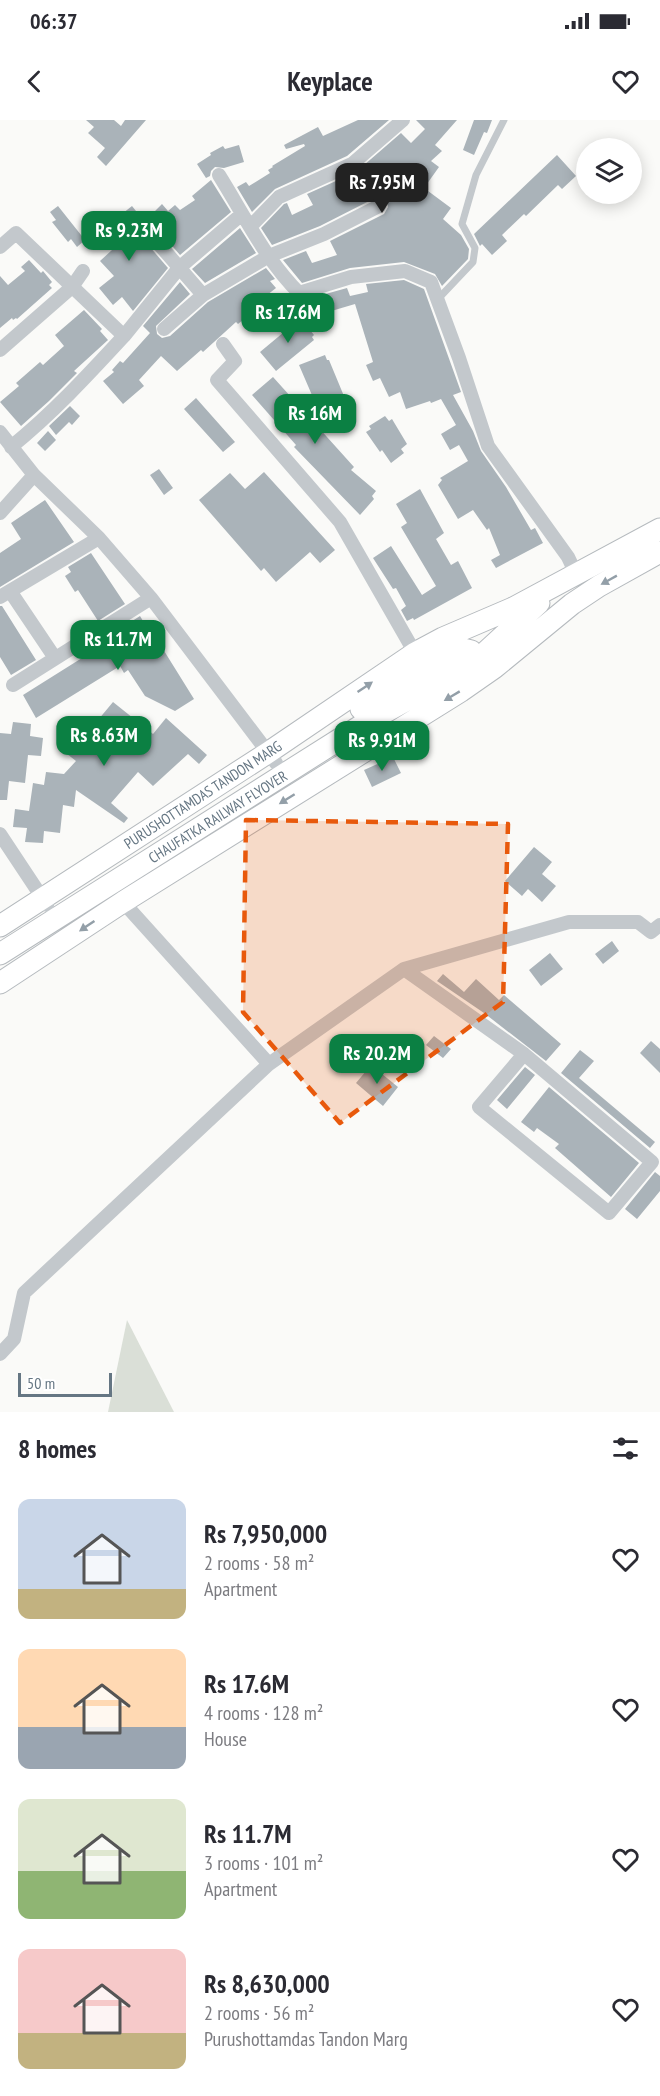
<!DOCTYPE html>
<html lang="en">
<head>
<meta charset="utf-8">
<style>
  body { margin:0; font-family:"PT Sans Narrow",sans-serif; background:#f7f7f7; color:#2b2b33; height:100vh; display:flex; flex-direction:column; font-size:22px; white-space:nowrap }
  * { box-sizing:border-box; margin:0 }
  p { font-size:20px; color:#7c7c81 }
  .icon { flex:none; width:33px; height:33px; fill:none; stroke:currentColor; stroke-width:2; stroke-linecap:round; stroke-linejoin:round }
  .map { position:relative; height:1292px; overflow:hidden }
  .panel { display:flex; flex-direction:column; background:#fff; flex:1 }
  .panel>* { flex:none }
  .fabs { position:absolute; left:576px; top:18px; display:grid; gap:12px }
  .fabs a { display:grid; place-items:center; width:66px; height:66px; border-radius:50%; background:#fff; box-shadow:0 3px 15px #0003; font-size:30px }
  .scale { position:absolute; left:18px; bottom:15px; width:94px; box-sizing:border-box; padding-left:6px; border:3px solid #657683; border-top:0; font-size:16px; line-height:21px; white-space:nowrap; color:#657683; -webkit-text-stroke:4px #fff; paint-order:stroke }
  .price { position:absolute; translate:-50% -51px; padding:0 14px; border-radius:12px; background:#0b8043; color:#fff; font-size:20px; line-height:39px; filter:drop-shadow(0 2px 3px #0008) }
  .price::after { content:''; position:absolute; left:50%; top:36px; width:18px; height:14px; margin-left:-9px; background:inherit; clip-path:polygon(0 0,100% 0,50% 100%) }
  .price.selected { background:#222; color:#fff }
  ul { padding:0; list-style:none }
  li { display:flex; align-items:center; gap:18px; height:150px; padding:0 18px }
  li span { display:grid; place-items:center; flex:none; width:168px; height:120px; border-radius:12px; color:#555 }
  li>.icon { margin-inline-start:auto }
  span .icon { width:72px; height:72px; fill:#fffc; stroke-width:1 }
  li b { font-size:26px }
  h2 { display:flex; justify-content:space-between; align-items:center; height:72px; padding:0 18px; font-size:26px }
  .status { display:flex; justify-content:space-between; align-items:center; height:42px; padding:0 30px; background:#fff; direction:ltr }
  .status svg { height:16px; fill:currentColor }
  header { display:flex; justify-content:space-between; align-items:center; height:78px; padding:0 18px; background:#fff; font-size:27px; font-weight:600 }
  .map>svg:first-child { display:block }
  .green { fill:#dadfd7 }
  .building { fill:#aab3b9 }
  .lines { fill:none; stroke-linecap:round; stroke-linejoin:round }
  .primary-casing { stroke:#b5babe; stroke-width:23 }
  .service { stroke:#c3c8cc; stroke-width:7 }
  .minor { stroke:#c3c8cc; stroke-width:14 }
  .primary { stroke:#fff; stroke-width:21 }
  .oneway { fill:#939fa8 }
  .marked { fill:#e8590c; fill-opacity:0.2; stroke:#e8590c; stroke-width:4.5; stroke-dasharray:12 8; stroke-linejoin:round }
  .labels { text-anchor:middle; stroke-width:6; stroke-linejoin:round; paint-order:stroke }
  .street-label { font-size:15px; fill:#657683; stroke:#fff }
</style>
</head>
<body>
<div class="status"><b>06:37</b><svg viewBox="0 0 49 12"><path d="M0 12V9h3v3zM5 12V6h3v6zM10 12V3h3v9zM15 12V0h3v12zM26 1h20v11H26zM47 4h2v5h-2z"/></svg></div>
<header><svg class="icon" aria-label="back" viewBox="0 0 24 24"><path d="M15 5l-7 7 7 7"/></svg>Keyplace<svg class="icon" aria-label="heart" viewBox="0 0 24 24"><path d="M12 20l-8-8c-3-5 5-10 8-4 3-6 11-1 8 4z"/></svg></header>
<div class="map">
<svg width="660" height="1292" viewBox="0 0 660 1292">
  <rect width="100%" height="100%" fill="#fafaf8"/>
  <path class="green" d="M 127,1200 L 174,1292 L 108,1292 Z"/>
  <path class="building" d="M 86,0 L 114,0 L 121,6 L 125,0 L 146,0 L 106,46 L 97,37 L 105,28 L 88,13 L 94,7 Z
    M 358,0 L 389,0 L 347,36 L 275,69 L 252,92 L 237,67 L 246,62 L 249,66 L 270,53 L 268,50 L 273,47 L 272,46 L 305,26 L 304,24 L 286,29 L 284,25 L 318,7 L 323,16 Z
    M 416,0 L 457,0 L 435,25 L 442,31 L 431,41 L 439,47 L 424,68 L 451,88 L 443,99 L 461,115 L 469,129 L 468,139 L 442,166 L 435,154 L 404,142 L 350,148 L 302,163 L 283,140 L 306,131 L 312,143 L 337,135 L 330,121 L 384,94 L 388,87 L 387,81 L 380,77 L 375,78 L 320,106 L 272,125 L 261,108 L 284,84 L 287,83 L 292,95 L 313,85 L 307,74 L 356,52 L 401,13 L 411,23 L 425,9 Z
    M 474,0 L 492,0 L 487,13 L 484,12 L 474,35 L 463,30 Z
    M 239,25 L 244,42 L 224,48 L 215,47 L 211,51 L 210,56 L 206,58 L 197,44 L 211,35 L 210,33 L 223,26 L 225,29 Z
    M 557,35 L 576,56 L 562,69 L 558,65 L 526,96 L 524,94 L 502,115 L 507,121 L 492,135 L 482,124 L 480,126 L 474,114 Z
    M 211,60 L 231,92 L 180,135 L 148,98 L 162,84 L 168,91 L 175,85 L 180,90 L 195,80 L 192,76 Z
    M 58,86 L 85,120 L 77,127 L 71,119 L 68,122 L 52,102 L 56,100 L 50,92 Z
    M 132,86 L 136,91 L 130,97 L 131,105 L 168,148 L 133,191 L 122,177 L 113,185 L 99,168 L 114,156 L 100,141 L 112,130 L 97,114 L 112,99 L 113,101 Z
    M 240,108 L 256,133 L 205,163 L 192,149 Z
    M 29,140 L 41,153 L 43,151 L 52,162 L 49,165 L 52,168 L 17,199 L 16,198 L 13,200 L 12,198 L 0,208 L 0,156 L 8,165 L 25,151 L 21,147 Z
    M 266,148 L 275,159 L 270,161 L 276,168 L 248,190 L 251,193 L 238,204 L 236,202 L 203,232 L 201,230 L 177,251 L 161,236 L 139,260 L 144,266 L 123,284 L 103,261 L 114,252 L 112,250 L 120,241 L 123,243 L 150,213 L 143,206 L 180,162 L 190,174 L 156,206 L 157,214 L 162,218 L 170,216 L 208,182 Z
    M 404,160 L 424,169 L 461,272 L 453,275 L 473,311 L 481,331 L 506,367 L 531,410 L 535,408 L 543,423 L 496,448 L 491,440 L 500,435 L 489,408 L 487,410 L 473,390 L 458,399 L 438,365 L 442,360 L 440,358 L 468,341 L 459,325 L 450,330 L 441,314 L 456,305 L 441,279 L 431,283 L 430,281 L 406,289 L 400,272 L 389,277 L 380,258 L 373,261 L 366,245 L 373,242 L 355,184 L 328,192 L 322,175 L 347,168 L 350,176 L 368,172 L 366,164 Z
    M 84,190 L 102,209 L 100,211 L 108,220 L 74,251 L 77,253 L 49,281 L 21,306 L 0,282 L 19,266 L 16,263 L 40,242 L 43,245 L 64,226 L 55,215 Z
    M 298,195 L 314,215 L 312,217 L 314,220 L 276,251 L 260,232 L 290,207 L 287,204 Z
    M 325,235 L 327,240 L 329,240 L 351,293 L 341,299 L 343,303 L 327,310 L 299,245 Z
    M 273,257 L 354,347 L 351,350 L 376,371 L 372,376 L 374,379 L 360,395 L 294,327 L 296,325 L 252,275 Z
    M 196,278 L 235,322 L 223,332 L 184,289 Z
    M 70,286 L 80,296 L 72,305 L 69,302 L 56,315 L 49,306 Z
    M 385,296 L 389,301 L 392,299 L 407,324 L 401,329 L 404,333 L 391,343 L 382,330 L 380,332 L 366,312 L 371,309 L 369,306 Z
    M 48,311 L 56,320 L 45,331 L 37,323 Z
    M 159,349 L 173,368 L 164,375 L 150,355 Z
    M 264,352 L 335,430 L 320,443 L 310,432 L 276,462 L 264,448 L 261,451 L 199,380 L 230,353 L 245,369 Z
    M 420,369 L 444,413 L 436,419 L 451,445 L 458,441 L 472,468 L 414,500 L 413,498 L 407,501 L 401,490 L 406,486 L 396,468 L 393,469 L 373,438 L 391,426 L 422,475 L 436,466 L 401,407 L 407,403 L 396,384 Z
    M 45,380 L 74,422 L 0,467 L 0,433 L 21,419 L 11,403 Z
    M 91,433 L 125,484 L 98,501 L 78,470 L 75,472 L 65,456 L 71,452 L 68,447 Z
    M 0,486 L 2,486 L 36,540 L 11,555 L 0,537 Z
    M 140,496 L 146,506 L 148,505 L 194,579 L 175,591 L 145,576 L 128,550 L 124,553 L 120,546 L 36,598 L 23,575 L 117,516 L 115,512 Z
    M 113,582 L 153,614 L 166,598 L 207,635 L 199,644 L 188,634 L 153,666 L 138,652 L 111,683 L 128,698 L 124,703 L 76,670 L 74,687 L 63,685 L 60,713 L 44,711 L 43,723 L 25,722 L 27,708 L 13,707 L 15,689 L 29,691 L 33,663 L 44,665 L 46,652 L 64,654 L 76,641 L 57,626 L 83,597 L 93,606 Z
    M 13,602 L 31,604 L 30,616 L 43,618 L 41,636 L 28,635 L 25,663 L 9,661 L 7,680 L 0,680 L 0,613 L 11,614 Z
    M 393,637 L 401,653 L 372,667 L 364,650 Z
    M 534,727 L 552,742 L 542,754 L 556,766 L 542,782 L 528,769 L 522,776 L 505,761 Z
    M 612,821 L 619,831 L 603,844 L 595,834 Z
    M 550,833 L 563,849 L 541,866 L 529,850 Z
    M 443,854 L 464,872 L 476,859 L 499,880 L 504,875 L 561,924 L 546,941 L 484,893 L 437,861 Z
    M 434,916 L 451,929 L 443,938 L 426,925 Z
    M 651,921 L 660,929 L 660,953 L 640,933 Z
    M 580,930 L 594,941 L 579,958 L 655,1022 L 650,1028 L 561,953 Z
    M 371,945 L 398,967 L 383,986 L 356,963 Z
    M 525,947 L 535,955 L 507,989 L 497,980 Z
    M 549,967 L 639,1043 L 611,1077 L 555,1028 L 559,1024 L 537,1008 L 534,1012 L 521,1002 Z
    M 655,1052 L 660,1056 L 660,1071 L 637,1099 L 625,1089 Z"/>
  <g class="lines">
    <defs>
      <path id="primary" d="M 478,539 L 539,483
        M 361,589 L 463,529 L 471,531 L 475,540 L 469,547
        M 0,806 L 269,632 L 415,533 L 443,518 L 513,488 L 660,409
        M 0,834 L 362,605 L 493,532
        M 0,863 L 123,782 L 461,571 L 494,548 L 572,484 L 599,466 L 660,432"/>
    </defs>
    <use href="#primary" class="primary-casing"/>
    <path class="service" d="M 438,179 L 473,142 L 475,128 L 462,104 L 476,55 L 504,0"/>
    <path class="minor" d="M 219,55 C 244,95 265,139 299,173 L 351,157 L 405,151 L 431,162 L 459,238 L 488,326 L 568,437 L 576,454
      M 138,100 L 203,175
      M 250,107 L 279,77 L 352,44 L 403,0
      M 0,127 L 16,113 L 124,216 C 88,255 53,293 11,327
      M 164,209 L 203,175 L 269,136 L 324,114 L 379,86
      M 124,216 L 179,148 L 242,94
      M 223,224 L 235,241 L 217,260 L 340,402 L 415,533
      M 0,230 L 72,167 L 83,151
      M 0,312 L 34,355 L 99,418 L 151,478 L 276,643
      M 0,393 L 34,355
      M 10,471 L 55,538
      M 0,477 L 99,418
      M 13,565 L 151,478
      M 0,714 L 47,785
      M 123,782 L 269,944
      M 404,849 L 524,934 L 652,1042 L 609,1093 L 479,987 L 524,934
      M 0,1234 L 14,1219 L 24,1173 L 269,944 L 404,849 L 569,802 L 638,802 L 651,812 L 660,805"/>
    <use href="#primary" class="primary"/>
  </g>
  <defs><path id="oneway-solid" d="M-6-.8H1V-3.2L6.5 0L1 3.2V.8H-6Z" transform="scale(1.5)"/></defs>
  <g class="oneway">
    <use href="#oneway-solid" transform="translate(609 460) rotate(151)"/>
    <use href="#oneway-solid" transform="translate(365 567) rotate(-34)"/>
    <use href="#oneway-solid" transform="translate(452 576) rotate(149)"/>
    <use href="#oneway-solid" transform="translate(287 679) rotate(148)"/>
    <use href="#oneway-solid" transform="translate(87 806) rotate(146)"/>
  </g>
  <path class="marked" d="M 246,700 L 508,704 L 503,882 L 340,1003 L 243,892 Z"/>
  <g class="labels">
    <g class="street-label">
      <text transform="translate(203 675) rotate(-33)" y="5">PURUSHOTTAMDAS TANDON MARG</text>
      <text transform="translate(218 697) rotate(-32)" y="5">CHAUFATKA RAILWAY FLYOVER</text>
    </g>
  </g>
</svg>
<div class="fabs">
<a><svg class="icon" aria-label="layers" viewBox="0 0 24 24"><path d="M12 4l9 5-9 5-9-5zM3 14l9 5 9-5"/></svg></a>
</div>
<div class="scale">50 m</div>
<b class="price selected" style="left:382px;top:94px">Rs 7.95M</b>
<b class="price" style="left:129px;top:142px">Rs 9.23M</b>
<b class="price" style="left:288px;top:224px">Rs 17.6M</b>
<b class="price" style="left:315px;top:325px">Rs 16M</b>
<b class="price" style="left:118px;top:551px">Rs 11.7M</b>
<b class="price" style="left:104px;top:647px">Rs 8.63M</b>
<b class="price" style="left:382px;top:652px">Rs 9.91M</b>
<b class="price" style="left:377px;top:965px">Rs 20.2M</b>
</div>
<section class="panel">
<h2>8 homes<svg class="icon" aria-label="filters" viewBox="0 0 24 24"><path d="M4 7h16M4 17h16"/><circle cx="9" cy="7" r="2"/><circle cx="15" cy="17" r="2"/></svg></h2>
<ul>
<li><span style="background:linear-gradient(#c9d6e8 75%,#c2b280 0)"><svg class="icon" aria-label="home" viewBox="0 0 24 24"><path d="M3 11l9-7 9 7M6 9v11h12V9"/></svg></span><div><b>Rs 7,950,000</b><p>2 rooms · 58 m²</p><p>Apartment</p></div><svg class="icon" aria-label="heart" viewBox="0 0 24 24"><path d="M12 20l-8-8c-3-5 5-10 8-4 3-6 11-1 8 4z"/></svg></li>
<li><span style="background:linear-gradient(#ffd9b3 65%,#9aa5b1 0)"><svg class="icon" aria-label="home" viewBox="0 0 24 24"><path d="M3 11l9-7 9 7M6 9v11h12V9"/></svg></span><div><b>Rs 17.6M</b><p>4 rooms · 128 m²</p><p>House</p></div><svg class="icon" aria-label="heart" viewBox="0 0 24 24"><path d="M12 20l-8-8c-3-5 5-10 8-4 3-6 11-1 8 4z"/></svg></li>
<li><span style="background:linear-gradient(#dfe7d0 60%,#8fb573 0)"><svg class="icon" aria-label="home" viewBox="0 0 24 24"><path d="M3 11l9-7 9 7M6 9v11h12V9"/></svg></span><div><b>Rs 11.7M</b><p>3 rooms · 101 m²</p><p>Apartment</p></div><svg class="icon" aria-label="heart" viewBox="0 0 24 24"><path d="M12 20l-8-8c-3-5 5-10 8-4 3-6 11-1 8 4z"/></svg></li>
<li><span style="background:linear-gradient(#f6c9c9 70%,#c2b280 0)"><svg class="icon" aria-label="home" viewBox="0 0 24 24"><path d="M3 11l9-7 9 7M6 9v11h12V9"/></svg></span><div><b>Rs 8,630,000</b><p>2 rooms · 56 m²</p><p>Purushottamdas Tandon Marg</p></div><svg class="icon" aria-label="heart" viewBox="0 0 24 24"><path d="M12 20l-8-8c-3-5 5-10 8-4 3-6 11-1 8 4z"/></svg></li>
</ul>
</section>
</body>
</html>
